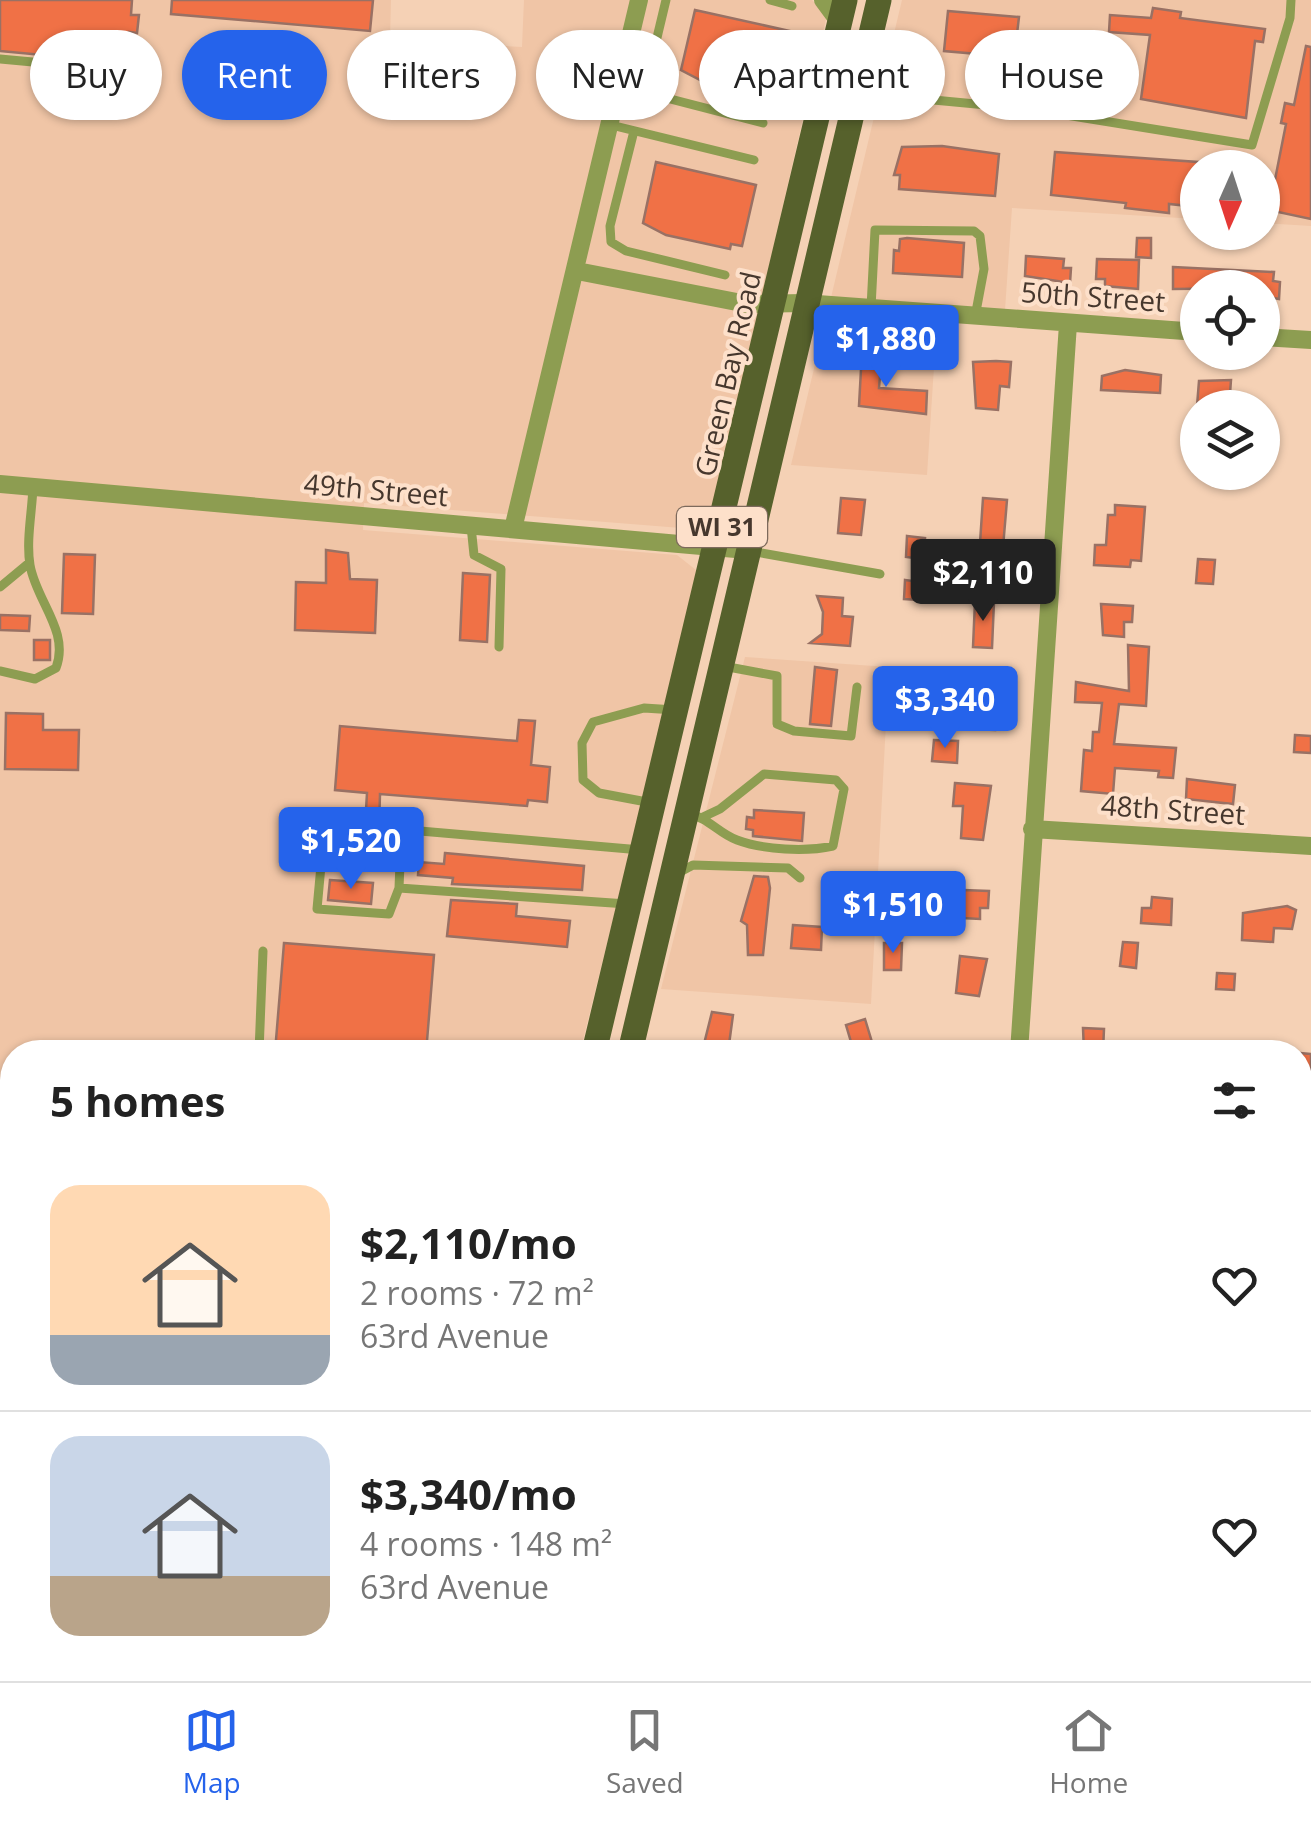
<!DOCTYPE html>
<html lang="en">
<head>
<meta charset="utf-8">
<style>
  body { margin:0; font-family:"Open Sans",sans-serif; background:#f2f2f2; color:#222; height:100vh; display:flex; flex-direction:column; font-size:38px; white-space:nowrap }
  * { box-sizing:border-box; margin:0 }
  p { font-size:32px; color:#767676 }
  .icon { flex:none; width:55px; height:55px; fill:none; stroke:currentColor; stroke-width:2; stroke-linecap:round; stroke-linejoin:round }
  .map { position:relative; flex:1; overflow:hidden }
  .sheet { position:absolute; left:0px; top:1040px; width:1312px; height:642px; display:flex; flex-direction:column; background:#fff; border-radius:40px 40px 0 0; box-shadow:0 2px 8px #0004 }
  .sheet>* { flex:none }
  .hud { position:absolute; left:30px; top:30px; width:1252px; height:90px; display:flex; gap:20px }
  .needle { width:65px; rotate:183deg }
  .tools { position:absolute; left:1180px; top:150px; display:grid; gap:20px }
  .tools a { display:grid; place-items:center; width:100px; height:100px; border-radius:50%; background:#fff; box-shadow:0 2px 8px #0004; font-size:50px }
  .price { position:absolute; translate:-50% -85px; padding:0 22px; border-radius:10px; background:#2563eb; color:#fff; font-size:32px; line-height:65px; filter:drop-shadow(0 2px 5px #0008) }
  .price::after { content:''; position:absolute; left:50%; top:60px; width:30px; height:22px; margin-left:-15px; background:inherit; clip-path:polygon(0 0,100% 0,50% 100%) }
  .price.selected { background:#222; color:#fff }
  ul { padding:0; list-style:none }
  li { display:flex; align-items:center; gap:30px; height:250px; padding:0 50px }
  li+li { border-top:2px solid #e0e0e0 }
  li span { display:grid; place-items:center; flex:none; width:280px; height:200px; border-radius:30px; color:#555 }
  li>.icon { margin-inline-start:auto }
  span .icon { width:120px; height:120px; fill:#fffc; stroke-width:1 }
  li b { font-size:42px }
  h2 { display:flex; justify-content:space-between; align-items:center; height:120px; padding:0 50px; font-size:42px }
  .tag { padding:0 35px; border-radius:45px; background:#fff; box-shadow:0 2px 8px #0004; font-size:35px; line-height:90px }
  .tag.selected { background:#2563eb; color:#fff }
  .tab-bar { display:flex; justify-content:space-around; align-items:center; height:140px; border-top:2px solid #e0e0e0; background:#fff; font-size:28px; color:#767676 }
  .tab-bar a { display:grid; justify-items:center; gap:5px }
  .tab-bar .selected { color:#2563eb }
  .map>svg:first-child { display:block }
  .built { fill:#f0c5a6 }
  .building { fill:#f07146; stroke:#997164; stroke-width:2.5 }
  .lines { fill:none; stroke-linecap:round; stroke-linejoin:round }
  .lane { stroke:#8d9d51; stroke-width:9 }
  .street { stroke:#8d9d51; stroke-width:18 }
  .secondary { stroke:#6c7c11; stroke-width:20 }
  .primary { stroke:#56612c; stroke-width:25 }
  .labels { text-anchor:middle; stroke-width:8; stroke-linejoin:round; paint-order:stroke }
  .shield { fill:#fde0ca; stroke:#7d6a5c; stroke-width:2.5 }
  .shield-label { font-size:25px; font-weight:bold; fill:#46372d }
  .street-label { font-size:28px; fill:#46372d; stroke:#fde0ca }
</style>
</head>
<body>
<div class="map">
<svg width="1311" height="1681" viewBox="0 0 1311 1681">
  <rect width="100%" height="100%" fill="#f5d1b5"/>
  <path class="built" d="M 0,0 L 391,0 L 390,39 L 522,47 L 524,0 L 812,0 L 827,15 L 710,521 L 694,529 L 681,528 L 364,503 L 363,530 L 677,555 L 696,570 L 689,614 L 580,1052 L 12,1052 L 12,1406 L 0,1405 Z
    M 902,0 L 1311,0 L 1311,226 L 1263,223 L 1262,168 L 1198,168 L 1197,219 L 1012,208 L 1005,310 L 938,305 L 927,475 L 791,465 Z
    M 745,657 L 889,667 L 871,1004 L 661,989 Z
    M 0,1465 L 12,1466 L 12,1670 L 264,1670 L 261,1681 L 0,1681 Z
    M 498,1670 L 746,1670 L 741,1681 L 496,1681 Z"/>
  <path class="building" d="M 0,0 L 132,0 L 131,15 L 139,15 L 137,33 L 129,32 L 127,63 L 0,51 Z
    M 172,0 L 373,0 L 370,31 L 171,14 Z
    M 1153,8 L 1181,12 L 1180,18 L 1265,29 L 1263,42 L 1255,41 L 1246,118 L 1141,99 L 1150,35 L 1109,32 L 1110,15 L 1151,18 Z
    M 695,10 L 794,32 L 780,93 L 769,91 L 768,96 L 704,82 L 681,70 Z
    M 948,11 L 1019,17 L 1017,34 L 1049,36 L 1047,60 L 944,51 Z
    M 1306,46 L 1311,47 L 1311,219 L 1269,210 L 1286,124 L 1281,123 L 1285,103 L 1294,105 Z
    M 942,146 L 999,154 L 995,196 L 899,189 L 900,175 L 894,175 L 902,147 Z
    M 1055,152 L 1198,162 L 1198,207 L 1169,204 L 1169,213 L 1125,208 L 1126,203 L 1051,195 Z
    M 656,162 L 756,185 L 742,246 L 731,244 L 730,249 L 666,235 L 643,223 Z
    M 907,238 L 964,243 L 962,277 L 893,273 L 894,250 L 899,251 L 900,239 Z
    M 1137,238 L 1151,238 L 1151,258 L 1136,257 Z
    M 1026,256 L 1064,259 L 1063,268 L 1071,268 L 1070,283 L 1025,276 Z
    M 1097,259 L 1139,260 L 1138,289 L 1105,286 L 1105,279 L 1096,279 Z
    M 1173,267 L 1274,272 L 1273,281 L 1280,282 L 1279,299 L 1273,298 L 1272,310 L 1262,310 L 1262,288 L 1173,289 Z
    M 862,351 L 882,352 L 879,388 L 927,391 L 926,414 L 859,406 Z
    M 996,361 L 1011,362 L 1009,387 L 1000,386 L 998,410 L 976,408 L 973,362 Z
    M 1125,370 L 1161,375 L 1160,393 L 1101,390 L 1102,376 Z
    M 1231,380 L 1229,407 L 1197,406 L 1199,381 Z
    M 841,498 L 865,500 L 861,535 L 838,533 Z
    M 983,498 L 1007,500 L 1002,559 L 979,558 Z
    M 1115,505 L 1145,507 L 1141,561 L 1131,560 L 1130,567 L 1094,565 L 1095,545 L 1106,545 L 1108,515 L 1115,515 Z
    M 907,536 L 925,538 L 923,559 L 906,557 Z
    M 326,550 L 348,553 L 350,579 L 377,580 L 375,633 L 295,630 L 296,582 L 326,583 Z
    M 64,554 L 95,555 L 93,614 L 62,613 Z
    M 962,558 L 976,559 L 974,596 L 956,595 Z
    M 1198,559 L 1215,560 L 1213,584 L 1196,583 Z
    M 463,573 L 490,575 L 487,642 L 460,640 Z
    M 905,580 L 921,582 L 919,600 L 904,599 Z
    M 817,596 L 843,598 L 842,616 L 853,617 L 850,646 L 810,643 L 822,634 L 823,612 Z
    M 975,601 L 994,602 L 992,648 L 973,647 Z
    M 1101,604 L 1133,606 L 1132,622 L 1124,622 L 1124,637 L 1103,635 Z
    M 0,615 L 30,616 L 29,631 L 0,630 Z
    M 34,640 L 50,640 L 50,660 L 34,660 Z
    M 1128,645 L 1149,647 L 1146,706 L 1119,704 L 1114,744 L 1176,748 L 1173,778 L 1158,777 L 1159,771 L 1115,768 L 1113,794 L 1081,791 L 1084,750 L 1092,751 L 1093,732 L 1099,732 L 1102,703 L 1075,702 L 1076,682 L 1129,691 Z
    M 815,667 L 837,670 L 831,726 L 810,724 Z
    M 895,671 L 922,673 L 920,690 L 894,688 Z
    M 971,695 L 993,697 L 995,730 L 970,729 Z
    M 6,713 L 43,714 L 43,730 L 79,730 L 78,770 L 5,769 Z
    M 519,720 L 535,721 L 531,765 L 550,767 L 547,802 L 528,800 L 527,806 L 380,794 L 379,828 L 365,827 L 367,793 L 335,790 L 340,726 L 517,741 Z
    M 1295,735 L 1311,736 L 1311,753 L 1294,752 Z
    M 934,740 L 958,741 L 957,763 L 932,761 Z
    M 1187,779 L 1235,785 L 1233,804 L 1186,799 Z
    M 955,783 L 991,786 L 983,840 L 961,838 L 963,806 L 953,806 Z
    M 754,810 L 804,813 L 802,841 L 753,836 L 753,830 L 746,829 L 747,817 L 754,818 Z
    M 445,853 L 584,866 L 582,890 L 452,884 L 453,878 L 418,875 L 419,862 L 444,864 Z
    M 889,873 L 907,874 L 906,901 L 887,900 Z
    M 754,876 L 768,877 L 770,888 L 763,955 L 748,955 L 747,925 L 741,921 Z
    M 330,880 L 373,883 L 371,904 L 328,900 Z
    M 963,890 L 989,891 L 988,908 L 980,908 L 980,919 L 962,918 Z
    M 1152,897 L 1172,899 L 1171,925 L 1141,923 L 1142,908 L 1151,908 Z
    M 451,900 L 517,904 L 516,916 L 570,921 L 567,947 L 447,936 Z
    M 1287,906 L 1296,910 L 1292,929 L 1274,928 L 1273,942 L 1242,940 L 1243,913 Z
    M 793,925 L 822,927 L 821,950 L 791,948 Z
    M 1123,942 L 1138,943 L 1136,968 L 1120,966 Z
    M 284,943 L 434,955 L 427,1041 L 463,1044 L 463,1052 L 275,1052 Z
    M 884,943 L 902,943 L 901,970 L 884,970 Z
    M 960,956 L 987,959 L 979,996 L 956,993 Z
    M 1217,973 L 1235,974 L 1234,990 L 1216,989 Z
    M 712,1012 L 733,1015 L 728,1052 L 702,1052 Z
    M 865,1019 L 875,1052 L 854,1052 L 846,1025 Z
    M 1083,1028 L 1104,1029 L 1103,1052 L 1084,1052 Z
    M 1300,1053 L 1311,1054 L 1311,1083 L 1300,1082 Z
    M 1300,1195 L 1311,1195 L 1311,1224 L 1300,1223 Z
    M 1300,1252 L 1311,1253 L 1311,1326 L 1300,1325 Z
    M 1300,1554 L 1311,1555 L 1311,1587 L 1300,1587 Z
    M 1300,1644 L 1311,1644 L 1311,1677 L 1300,1677 Z
    M 150,1670 L 258,1670 L 256,1681 L 148,1681 Z
    M 781,1670 L 814,1670 L 813,1681 L 781,1681 Z"/>
  <g class="lines">
    <path class="lane" d="M 770,0 L 792,6
      M 0,59 L 130,71
      M 862,83 L 923,99 L 1029,109 L 1252,145 L 1290,18 L 1291,0
      M 620,86 L 763,123
      M 644,92 L 666,0
      M 611,125 L 754,160
      M 634,131 L 610,226 L 611,242 L 626,251 L 725,275
      M 929,313 L 921,337 L 879,334 L 870,327 L 875,230 L 974,231 L 980,236 L 984,269 L 975,317
      M 471,526 L 474,555 L 501,569 L 499,647
      M 750,551 L 880,574
      M 0,587 L 29,563
      M 723,666 L 777,676 L 777,724 L 794,731 L 851,736 L 857,687
      M 0,671 L 35,679 L 56,668 C 70,631 36,601 30,565 C 26,541 32,512 33,487
      M 652,803 L 599,793 L 583,780 L 582,743 L 593,722 L 644,708 L 675,710
      M 688,814 C 708,817 718,833 737,840 C 764,850 806,852 833,846 L 844,789 L 836,780 L 764,774 L 720,809 L 703,817
      M 678,873 L 693,865 L 788,868 L 800,878
      M 399,888 L 401,839
      M 627,904 L 399,888 L 389,914 L 317,909 L 323,844 L 332,833 L 401,839 L 420,831 L 641,850
      M 259,1052 L 263,951
      M 1300,1615 L 1311,1615
      M 129,1681 L 132,1670
      M 293,1681 L 296,1670
      M 391,1681 L 394,1670"/>
    <path class="street" d="M 823,0 L 840,23
      M 577,271 L 747,304 L 804,303 L 1198,332
      M 1262,337 L 1311,340
      M 0,484 L 747,550
      M 513,529 L 639,0
      M 1032,829 L 1311,846
      M 1019,1052 L 1068,324
      M 0,1183 L 12,1184
      M 1300,1513 L 1311,1514
      M 991,1670 L 1091,1681
      M 838,1681 L 839,1670"/>
    <path class="secondary" d="M 0,1420 L 12,1421"/>
    <path class="primary" d="M 594,1052 L 845,0
      M 630,1052 L 879,0
      M 449,1681 L 451,1670
      M 481,1681 L 483,1670"/>
  </g>
  <g class="labels">
    <rect class="shield" x="677" y="507" width="90" height="40" rx="8"/>
    <g class="shield-label">
      <text x="722" y="536">WI 31</text>
    </g>
    <g class="street-label">
      <text transform="translate(1093 297) rotate(4)" y="10">50th Street</text>
      <text transform="translate(728 374) rotate(-77)" y="10">Green Bay Road</text>
      <text transform="translate(376 490) rotate(5)" y="10">49th Street</text>
      <text transform="translate(1173 810) rotate(4)" y="10">48th Street</text>
    </g>
  </g>
</svg>
<div class="tools">
<a><svg class="needle" viewBox="-14 -14 28 28"><path d="M0-13l5 13h-10z" fill="#e53935"/><path d="M0 13l5-13h-10z" fill="#767676"/></svg></a>
<a><svg class="icon" aria-label="locate" viewBox="0 0 24 24"><circle cx="12" cy="12" r="6"/><path d="M12 2v4M12 18v4M2 12h4M18 12h4"/></svg></a>
<a><svg class="icon" aria-label="layers" viewBox="0 0 24 24"><path d="M12 4l9 5-9 5-9-5zM3 14l9 5 9-5"/></svg></a>
</div>
<b class="price" style="left:886px;top:390px">$1,880</b>
<b class="price selected" style="left:983px;top:624px">$2,110</b>
<b class="price" style="left:945px;top:751px">$3,340</b>
<b class="price" style="left:351px;top:892px">$1,520</b>
<b class="price" style="left:893px;top:956px">$1,510</b>
<div class="hud">
<a class="tag">Buy</a>
<a class="tag selected">Rent</a>
<a class="tag">Filters</a>
<a class="tag">New</a>
<a class="tag">Apartment</a>
<a class="tag">House</a>
</div>
<section class="sheet">
<h2>5 homes<svg class="icon" aria-label="filters" viewBox="0 0 24 24"><path d="M4 7h16M4 17h16"/><circle cx="9" cy="7" r="2"/><circle cx="15" cy="17" r="2"/></svg></h2>
<ul>
<li><span style="background:linear-gradient(#ffd9b3 75%,#9aa5b1 0)"><svg class="icon" aria-label="home" viewBox="0 0 24 24"><path d="M3 11l9-7 9 7M6 9v11h12V9"/></svg></span><div><b>$2,110/mo</b><p>2 rooms · 72 m²</p><p>63rd Avenue</p></div><svg class="icon" aria-label="heart" viewBox="0 0 24 24"><path d="M12 20l-8-8c-3-5 5-10 8-4 3-6 11-1 8 4z"/></svg></li>
<li><span style="background:linear-gradient(#c9d6e8 70%,#b9a48a 0)"><svg class="icon" aria-label="home" viewBox="0 0 24 24"><path d="M3 11l9-7 9 7M6 9v11h12V9"/></svg></span><div><b>$3,340/mo</b><p>4 rooms · 148 m²</p><p>63rd Avenue</p></div><svg class="icon" aria-label="heart" viewBox="0 0 24 24"><path d="M12 20l-8-8c-3-5 5-10 8-4 3-6 11-1 8 4z"/></svg></li>
</ul>
</section>
</div>
<nav class="tab-bar">
<a class="selected"><svg class="icon" aria-label="map" viewBox="0 0 24 24"><path d="M3 6l6-2 6 2 6-2v14l-6 2-6-2-6 2zM9 4v14M15 6v14"/></svg>Map</a>
<a><svg class="icon" aria-label="saved" viewBox="0 0 24 24"><path d="M7 4h10v16l-5-4-5 4z"/></svg>Saved</a>
<a><svg class="icon" aria-label="home" viewBox="0 0 24 24"><path d="M3 11l9-7 9 7M6 9v11h12V9"/></svg>Home</a>
</nav>
</body>
</html>
